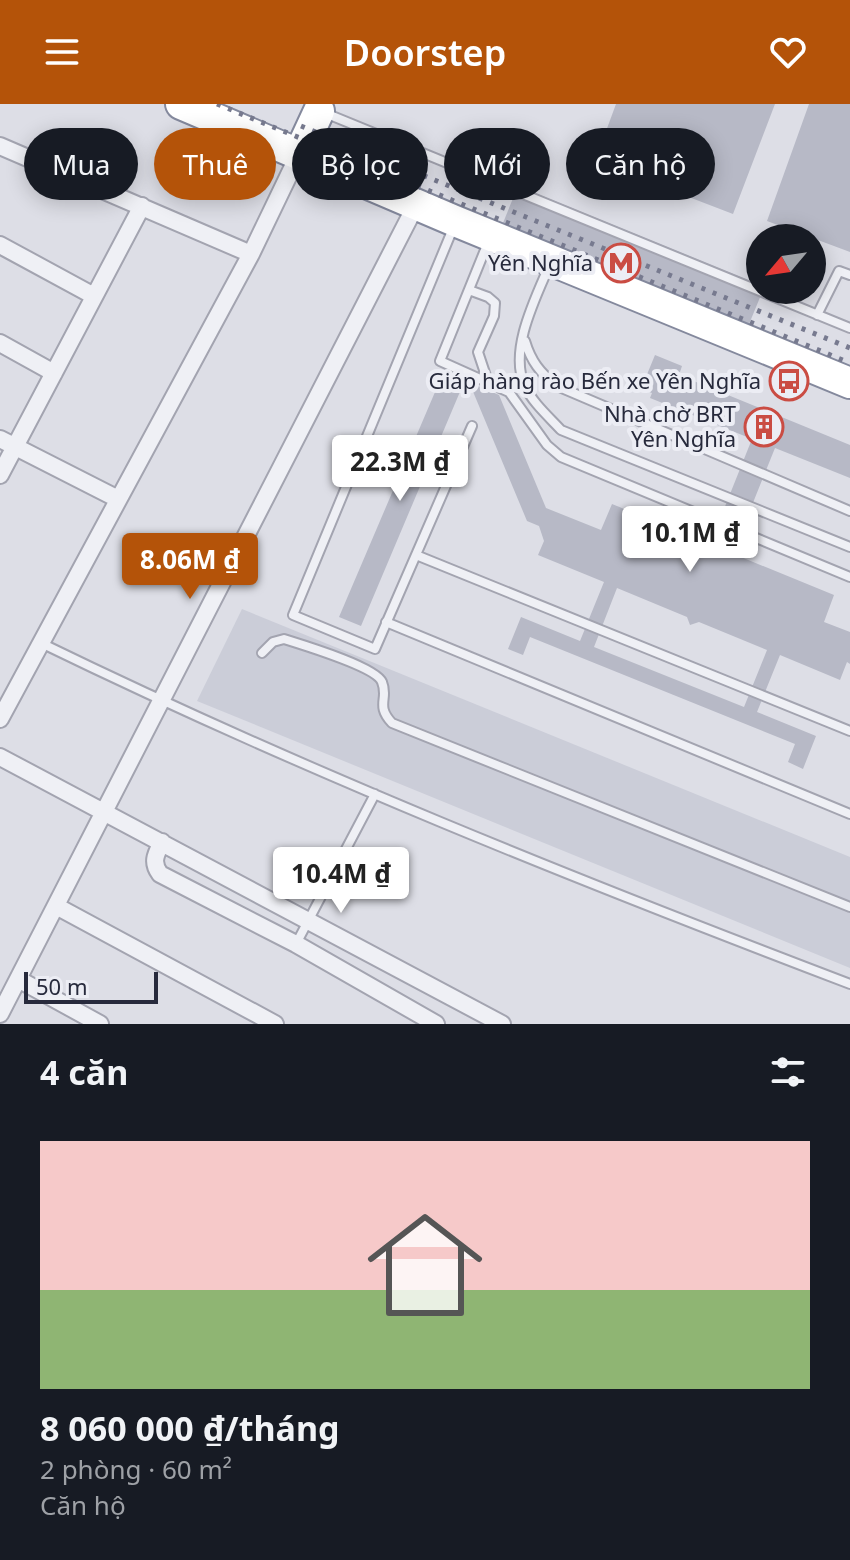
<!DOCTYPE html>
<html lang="vi">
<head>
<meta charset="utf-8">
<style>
  body { margin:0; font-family:"Noto Sans",sans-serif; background:#242831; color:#f1f3f6; height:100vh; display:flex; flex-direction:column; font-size:30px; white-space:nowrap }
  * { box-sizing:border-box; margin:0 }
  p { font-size:26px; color:#9ea1a6 }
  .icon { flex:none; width:44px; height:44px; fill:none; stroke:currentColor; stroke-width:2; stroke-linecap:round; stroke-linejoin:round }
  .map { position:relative; height:920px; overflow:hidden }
  .side { display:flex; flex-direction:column; background:#171b24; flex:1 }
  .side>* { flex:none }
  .hud { position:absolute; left:24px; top:24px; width:802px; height:72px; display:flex; gap:16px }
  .needle { width:52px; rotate:241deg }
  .buttons { position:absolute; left:746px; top:120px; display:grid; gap:16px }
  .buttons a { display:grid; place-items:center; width:80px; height:80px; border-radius:50%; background:#171b24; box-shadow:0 4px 20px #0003; font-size:40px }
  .scale { position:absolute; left:24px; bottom:20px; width:134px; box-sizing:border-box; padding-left:8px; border:4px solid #272a3c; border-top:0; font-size:22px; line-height:28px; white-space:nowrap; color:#272a3c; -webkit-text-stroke:6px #ecedf4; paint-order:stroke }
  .price { position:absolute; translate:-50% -68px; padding:0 18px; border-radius:8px; background:#fff; color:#222; font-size:26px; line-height:52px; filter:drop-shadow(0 2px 4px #0008) }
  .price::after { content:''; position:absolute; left:50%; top:48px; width:24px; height:18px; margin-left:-12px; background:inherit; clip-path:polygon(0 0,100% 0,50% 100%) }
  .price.current { background:#b45309; color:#fff }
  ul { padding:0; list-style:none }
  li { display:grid; align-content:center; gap:16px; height:424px; padding:0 40px }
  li+li { border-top:2px solid #363941 }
  li span { display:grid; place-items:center; height:248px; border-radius:0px; color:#555 }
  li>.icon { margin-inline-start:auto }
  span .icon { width:144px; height:144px; fill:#fffc; stroke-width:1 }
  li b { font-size:34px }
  h2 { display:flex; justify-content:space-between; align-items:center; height:96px; padding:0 40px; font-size:34px }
  .chip { padding:0 28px; border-radius:36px; background:#171b24; box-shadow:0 4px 20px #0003; font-size:28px; line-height:72px }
  .chip.current { background:#b45309; color:#fff }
  header { display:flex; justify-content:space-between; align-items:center; height:104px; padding:0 40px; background:#b45309; color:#fff; font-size:36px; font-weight:600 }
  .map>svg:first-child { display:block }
  .built { fill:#cbcdd8 }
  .building { fill:#b7b9c6; fill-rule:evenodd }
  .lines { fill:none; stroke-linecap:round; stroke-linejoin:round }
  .lane-casing { stroke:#a3a4b0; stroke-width:12 }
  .street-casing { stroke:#a3a4b0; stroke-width:20 }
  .highway-casing { stroke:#84899d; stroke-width:34 }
  .lane { stroke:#eff0f5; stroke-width:8 }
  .street { stroke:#eff0f5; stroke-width:16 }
  .highway { stroke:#fff; stroke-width:30 }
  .rail { stroke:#777a8f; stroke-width:5; stroke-dasharray:4 8; stroke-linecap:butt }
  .labels { text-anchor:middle; stroke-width:8; stroke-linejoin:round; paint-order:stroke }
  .poi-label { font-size:22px; fill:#272a3c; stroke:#ecedf4; text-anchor:end }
</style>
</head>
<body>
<header><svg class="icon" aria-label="menu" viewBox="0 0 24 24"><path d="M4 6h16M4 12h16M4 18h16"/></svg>Doorstep<svg class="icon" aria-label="heart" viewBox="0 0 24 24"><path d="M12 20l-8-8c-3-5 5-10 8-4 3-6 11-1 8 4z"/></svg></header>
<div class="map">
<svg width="850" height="920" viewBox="0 0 850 920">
  <rect width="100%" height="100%" fill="#dddee6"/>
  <path class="built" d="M 242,505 L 850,753 L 850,864 L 197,597 Z"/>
  <path class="building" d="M 616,0 L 775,0 L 733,110 L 595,57 Z
    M 809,0 L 850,0 L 850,148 L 767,117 Z
    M 518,82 L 760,181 L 760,186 L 763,186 L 738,247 L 492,146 Z
    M 655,251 L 682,262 L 679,271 L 850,341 L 850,374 L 775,344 L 736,441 L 741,453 L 834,491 L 824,518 L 850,528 L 850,560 L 847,558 L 840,576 L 780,551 L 757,608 L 816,632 L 803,665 L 788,658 L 795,640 L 530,533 L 523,551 L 508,545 L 521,513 L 580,537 L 604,478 L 538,451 L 544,437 L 539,422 L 527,417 L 469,278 L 499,291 L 546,404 L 601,426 L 612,400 L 701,436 L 714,430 L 752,335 L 650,294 L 652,289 L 641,285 ZM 617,484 L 687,513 L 690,521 L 699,518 L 767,546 L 744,603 L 594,543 Z
    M 441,274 L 462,283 L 361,522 L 339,513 Z"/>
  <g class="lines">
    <defs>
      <path id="lane" d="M 325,9 L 850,224
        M 454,122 L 293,511 L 375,545 L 472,322
        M 489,136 L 440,257 L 509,288 L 547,341 L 561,353 L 850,473
        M 550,160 C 536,193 508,247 525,282 C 532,298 548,312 561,326 L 850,443
        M 469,186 L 488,193 L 495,199 L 494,212 L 478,248 L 488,278
        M 817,211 L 839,167 L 850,171
        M 525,237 C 531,257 540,269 557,282 L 850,407
        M 416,451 L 850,627
        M 386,518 L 850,710
        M 41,539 C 304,667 577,776 850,880
        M 262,549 L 273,538 L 284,535 C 303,541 376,563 382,578 C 389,595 375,601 392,619 L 850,803
        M 296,840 L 375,690"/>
      <path id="street" d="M 0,42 L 251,150
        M 0,141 L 94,192
        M 0,239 L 54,269
        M 0,335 L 118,395
        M 0,371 L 142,102
        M 0,615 L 251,150 L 299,50
        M 0,653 L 502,920
        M 162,738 C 156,750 151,758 160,770 L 296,840 L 436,920
        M 56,802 L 275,920
        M 18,875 L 100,920
        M 0,910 L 416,101"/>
      <path id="highway" d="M 181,0 L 455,117 L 850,279
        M 299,50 L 319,7"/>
    </defs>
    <use href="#lane" class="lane-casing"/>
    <use href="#street" class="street-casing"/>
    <use href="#highway" class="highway-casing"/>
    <use href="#lane" class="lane"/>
    <use href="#street" class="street"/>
    <use href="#highway" class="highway"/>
    <path class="rail" d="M 217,0 L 850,259
      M 301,22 L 850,244"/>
  </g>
  <defs>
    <symbol id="metro-ring" viewBox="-11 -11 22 22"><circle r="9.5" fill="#ecedf4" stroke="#ca4c43" stroke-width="1.5"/><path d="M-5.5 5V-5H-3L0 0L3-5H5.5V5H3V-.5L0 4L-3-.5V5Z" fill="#ca4c43"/></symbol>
    <symbol id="bus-ring" viewBox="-11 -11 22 22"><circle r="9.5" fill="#ecedf4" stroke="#ca4c43" stroke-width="1.5"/><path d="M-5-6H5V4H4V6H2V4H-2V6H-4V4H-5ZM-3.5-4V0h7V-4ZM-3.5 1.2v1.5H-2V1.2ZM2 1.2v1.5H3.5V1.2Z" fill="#ca4c43"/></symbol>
    <symbol id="building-ring" viewBox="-11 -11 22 22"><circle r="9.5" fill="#ecedf4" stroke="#ca4c43" stroke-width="1.5"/><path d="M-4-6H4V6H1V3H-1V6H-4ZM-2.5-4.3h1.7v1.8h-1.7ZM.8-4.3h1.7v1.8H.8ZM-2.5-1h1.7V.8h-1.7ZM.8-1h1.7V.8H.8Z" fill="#ca4c43"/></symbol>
  </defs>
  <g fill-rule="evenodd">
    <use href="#metro-ring" x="599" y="137" width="44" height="44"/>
    <use href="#bus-ring" x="767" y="255" width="44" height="44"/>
    <use href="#building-ring" x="742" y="301" width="44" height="44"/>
  </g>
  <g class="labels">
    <g class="poi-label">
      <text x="593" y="167">Yên Nghĩa</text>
      <text x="761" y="285">Giáp hàng rào Bến xe Yên Nghĩa</text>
      <text x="736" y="318">Nhà chờ BRT<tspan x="736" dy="25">Yên Nghĩa</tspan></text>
    </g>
  </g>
</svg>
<div class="buttons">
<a><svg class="needle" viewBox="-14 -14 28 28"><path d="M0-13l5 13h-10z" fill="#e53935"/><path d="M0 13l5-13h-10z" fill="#9ea1a6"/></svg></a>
</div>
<div class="scale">50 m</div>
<b class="price" style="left:400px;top:399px">22.3M ₫</b>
<b class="price" style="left:690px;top:470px">10.1M ₫</b>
<b class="price current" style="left:190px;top:497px">8.06M ₫</b>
<b class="price" style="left:341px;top:811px">10.4M ₫</b>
<div class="hud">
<a class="chip">Mua</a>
<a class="chip current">Thuê</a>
<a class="chip">Bộ lọc</a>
<a class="chip">Mới</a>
<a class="chip">Căn hộ</a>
</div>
</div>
<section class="side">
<h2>4 căn<svg class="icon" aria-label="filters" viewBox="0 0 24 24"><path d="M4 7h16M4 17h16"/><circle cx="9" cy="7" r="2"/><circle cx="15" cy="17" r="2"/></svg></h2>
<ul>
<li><span style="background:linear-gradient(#f6c9c9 60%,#8fb573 0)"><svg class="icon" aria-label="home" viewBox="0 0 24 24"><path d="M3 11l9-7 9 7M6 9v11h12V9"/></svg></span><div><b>8 060 000 ₫/tháng</b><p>2 phòng · 60 m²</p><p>Căn hộ</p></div></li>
</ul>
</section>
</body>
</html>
